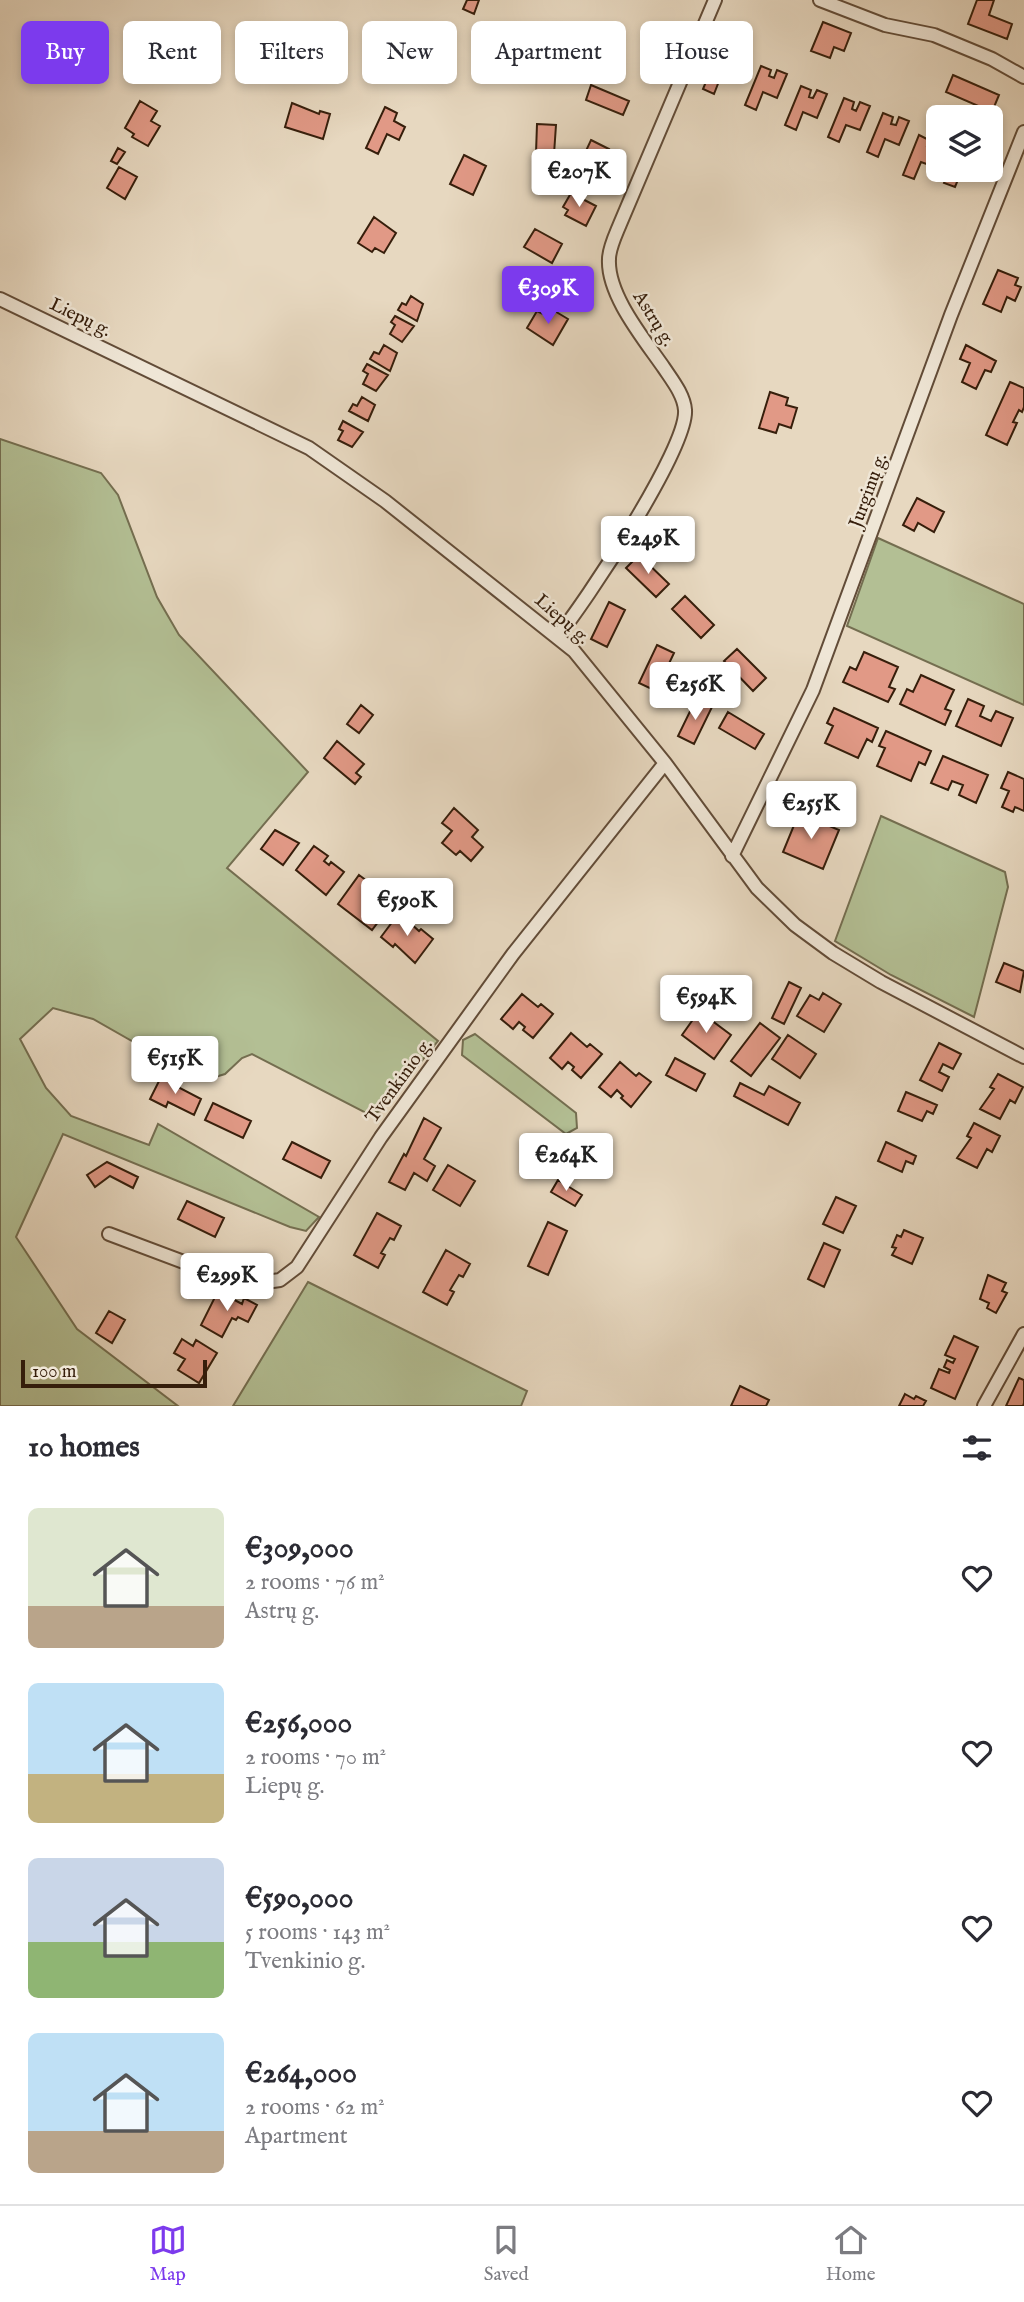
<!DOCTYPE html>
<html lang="en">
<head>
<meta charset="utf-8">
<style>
  body { margin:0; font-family:"IM FELL English",serif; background:#f7f7f7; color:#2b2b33; height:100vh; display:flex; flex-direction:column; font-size:26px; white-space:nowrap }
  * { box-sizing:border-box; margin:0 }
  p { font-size:23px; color:#7c7c81 }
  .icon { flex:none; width:38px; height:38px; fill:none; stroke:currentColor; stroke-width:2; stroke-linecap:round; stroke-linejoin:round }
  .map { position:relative; height:1406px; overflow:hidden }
  .sheet { display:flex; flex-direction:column; background:#fff; flex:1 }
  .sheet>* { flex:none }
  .top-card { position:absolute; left:21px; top:21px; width:984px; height:63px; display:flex; gap:14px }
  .fabs { position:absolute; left:926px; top:105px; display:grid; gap:14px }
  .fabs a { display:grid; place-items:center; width:77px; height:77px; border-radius:10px; background:#fff; box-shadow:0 4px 10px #0003; font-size:35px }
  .scale { position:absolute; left:21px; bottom:18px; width:186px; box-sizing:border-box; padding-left:7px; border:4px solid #361e0b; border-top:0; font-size:19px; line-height:24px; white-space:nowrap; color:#361e0b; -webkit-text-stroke:5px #efe6d6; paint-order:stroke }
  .price { position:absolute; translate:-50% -60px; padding:0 16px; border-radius:7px; background:#fff; color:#222; font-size:23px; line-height:46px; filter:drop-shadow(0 2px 4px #0008) }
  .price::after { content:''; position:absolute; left:50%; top:42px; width:21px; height:16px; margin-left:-10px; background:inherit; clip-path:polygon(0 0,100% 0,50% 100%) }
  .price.on { background:#7c3aed; color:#fff }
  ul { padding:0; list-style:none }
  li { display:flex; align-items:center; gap:21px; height:175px; padding:0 28px }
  li span { display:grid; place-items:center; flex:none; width:196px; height:140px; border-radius:10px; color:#555 }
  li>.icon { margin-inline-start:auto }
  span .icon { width:84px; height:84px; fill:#fffc; stroke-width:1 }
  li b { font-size:30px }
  h2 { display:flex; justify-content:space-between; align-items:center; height:84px; padding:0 28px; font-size:30px }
  .chip { padding:0 24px; border-radius:10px; background:#fff; box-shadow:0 4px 10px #0003; font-size:24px; line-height:63px }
  .chip.on { background:#7c3aed; color:#fff }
  .tab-bar { display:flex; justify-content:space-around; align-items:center; height:98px; border-top:2px solid #e1e1e2; background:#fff; font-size:19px; color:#7c7c81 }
  .tab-bar a { display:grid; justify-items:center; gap:4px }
  .tab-bar .on { color:#7c3aed }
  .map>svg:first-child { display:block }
  .green { fill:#b3bf94; stroke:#746e50; stroke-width:2 }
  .building { fill:#e19986; stroke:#361e0b; stroke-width:2 }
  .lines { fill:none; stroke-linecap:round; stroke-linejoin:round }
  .minor-casing { stroke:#624c38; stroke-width:16 }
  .minor { stroke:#efe6d6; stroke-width:12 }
  .labels { text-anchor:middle; stroke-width:5; stroke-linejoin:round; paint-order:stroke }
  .street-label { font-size:19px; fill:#361e0b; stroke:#efe6d6 }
</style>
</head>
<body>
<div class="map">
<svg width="1024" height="1406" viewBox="0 0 1024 1406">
  <rect width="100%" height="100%" fill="#e7d8c0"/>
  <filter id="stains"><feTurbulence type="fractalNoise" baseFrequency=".00286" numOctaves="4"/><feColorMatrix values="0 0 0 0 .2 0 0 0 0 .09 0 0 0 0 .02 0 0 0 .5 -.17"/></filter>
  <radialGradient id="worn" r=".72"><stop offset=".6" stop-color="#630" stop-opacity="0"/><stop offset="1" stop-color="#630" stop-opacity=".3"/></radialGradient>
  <path class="green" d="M 0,439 L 101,473 L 118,495 L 157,597 L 179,635 L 308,772 L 227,868 L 438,1041 L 381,1111 L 368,1114 L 252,1054 L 242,1058 L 225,1074 L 202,1081 L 93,1019 L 53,1008 L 20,1039 L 46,1088 L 71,1116 L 149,1145 L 158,1124 L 319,1217 L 306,1231 L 290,1227 L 63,1134 L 16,1237 L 77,1329 L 178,1406 L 0,1406 Z
    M 878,538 L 1024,604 L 1024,705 L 847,626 Z
    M 881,816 L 1005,872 L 1008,887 L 974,1017 L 891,975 L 835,941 Z
    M 475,1034 L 576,1113 L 577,1128 L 566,1134 L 462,1055 L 463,1040 Z
    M 308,1282 L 527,1391 L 521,1406 L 233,1406 Z"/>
  <path class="building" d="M 467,0 L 479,0 L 474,14 L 463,9 Z
    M 977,0 L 994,0 L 989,15 L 1012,24 L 1007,39 L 968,24 Z
    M 823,22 L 851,33 L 844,51 L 834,47 L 830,58 L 811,51 Z
    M 491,47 L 531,62 L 525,78 L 485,63 Z
    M 719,50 L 729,54 L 727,60 L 731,62 L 735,54 L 744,58 L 735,82 L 721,76 L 714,94 L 703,89 Z
    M 761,66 L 771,70 L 769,76 L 774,78 L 777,70 L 787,74 L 777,98 L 763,92 L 756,110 L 745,105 Z
    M 953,75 L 999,95 L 992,112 L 946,92 Z
    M 591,85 L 629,101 L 623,115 L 586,100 Z
    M 801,86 L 811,90 L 809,97 L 813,98 L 817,90 L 827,94 L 817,118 L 803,112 L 796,130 L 785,125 Z
    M 844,98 L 854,102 L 852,109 L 856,111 L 860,102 L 870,106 L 860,130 L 846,125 L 839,142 L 828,137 Z
    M 140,101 L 157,111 L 151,121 L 160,126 L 148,146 L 132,137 L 134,134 L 125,128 Z
    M 292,103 L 319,114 L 320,111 L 330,114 L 323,139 L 285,127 Z
    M 385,107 L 397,113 L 394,121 L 405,127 L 399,140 L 387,134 L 378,154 L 366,148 Z
    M 883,113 L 893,117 L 891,124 L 896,125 L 899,117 L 909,121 L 899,145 L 885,139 L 878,157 L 867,152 Z
    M 537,124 L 556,125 L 554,154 L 536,153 Z
    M 919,135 L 929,140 L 927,146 L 932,148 L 935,139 L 938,141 L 938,160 L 935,167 L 921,162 L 914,179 L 903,175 Z
    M 591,140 L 609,149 L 596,177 L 578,168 Z
    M 118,148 L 125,152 L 117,164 L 111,161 Z
    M 464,155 L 486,166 L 473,195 L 450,184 Z
    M 119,167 L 137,177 L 125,199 L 107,188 Z
    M 949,170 L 978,170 L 976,175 L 962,170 L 955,187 L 944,183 Z
    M 571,193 L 596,206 L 586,226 L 565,215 L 568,210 L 563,207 Z
    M 374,217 L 396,233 L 384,253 L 375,248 L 372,252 L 358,243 Z
    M 535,229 L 562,244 L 552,263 L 524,247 Z
    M 998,270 L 1018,278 L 1015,285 L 1021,287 L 1015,301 L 1007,297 L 1001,312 L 983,304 Z
    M 411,296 L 423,304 L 417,321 L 398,310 L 402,303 L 406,305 Z
    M 553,310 L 568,319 L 553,345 L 527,328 L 537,311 L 549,317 Z
    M 395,316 L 414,326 L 402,342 L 390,334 L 395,325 L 391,322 Z
    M 384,345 L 397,353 L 390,371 L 370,359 L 374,352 L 379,354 Z
    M 966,345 L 996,361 L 991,372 L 985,370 L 976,389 L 962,382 L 970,363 L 960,359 Z
    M 367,364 L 388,375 L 376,391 L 363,384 L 368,374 L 363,371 Z
    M 1010,382 L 1024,388 L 1024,407 L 1022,412 L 1019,410 L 1013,422 L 1017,423 L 1007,445 L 986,435 Z
    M 770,392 L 788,398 L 786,405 L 797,408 L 791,428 L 779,424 L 776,433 L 759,428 Z
    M 362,397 L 375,405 L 368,421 L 349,411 L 353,404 L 357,406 Z
    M 343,421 L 363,432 L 352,447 L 338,440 L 343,431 L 339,429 Z
    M 917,498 L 944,512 L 934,532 L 918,523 L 914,531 L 903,525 Z
    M 639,555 L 669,584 L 656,597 L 626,568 Z
    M 685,596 L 714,625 L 701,638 L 672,609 Z
    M 609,602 L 625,610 L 607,647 L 591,639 Z
    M 657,645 L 674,653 L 656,691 L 639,683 Z
    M 737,649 L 766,678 L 753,691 L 724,661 Z
    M 864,652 L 898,667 L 889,687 L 895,689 L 888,702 L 843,682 L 850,667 L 856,670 Z
    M 921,675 L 954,690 L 945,709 L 951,711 L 945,725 L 900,704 L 907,689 L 913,692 Z
    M 696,699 L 712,707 L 694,744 L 678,736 Z
    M 968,699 L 984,706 L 980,716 L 991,721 L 996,711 L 1013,718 L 1001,746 L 956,726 Z
    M 361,705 L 373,715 L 359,733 L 347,724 Z
    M 834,708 L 878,728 L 872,742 L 867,739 L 858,758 L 825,743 L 833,726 L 827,723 Z
    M 728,712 L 764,734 L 755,749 L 719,728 Z
    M 886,731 L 931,751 L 925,765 L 919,762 L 911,781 L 877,766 L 885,748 L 879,746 Z
    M 337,741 L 364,764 L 356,773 L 361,777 L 355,784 L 324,758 Z
    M 943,756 L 988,775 L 976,803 L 959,795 L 963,785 L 952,781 L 948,790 L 931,783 Z
    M 1008,772 L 1024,779 L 1024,811 L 1015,807 L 1013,812 L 1002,807 L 1009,791 L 1001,788 Z
    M 454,808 L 478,830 L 472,837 L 483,847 L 471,861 L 460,851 L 456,855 L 442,843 L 452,831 L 442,823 Z
    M 799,813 L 839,830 L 823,869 L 783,852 Z
    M 275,830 L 299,843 L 283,865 L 261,849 Z
    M 314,846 L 328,856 L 324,861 L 329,865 L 331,862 L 344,872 L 326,895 L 296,870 Z
    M 359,875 L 394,901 L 372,930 L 338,904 Z
    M 399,913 L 419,931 L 421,929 L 433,939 L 415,963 L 395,944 L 393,947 L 381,937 Z
    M 1004,963 L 1024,971 L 1020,992 L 996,982 Z
    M 789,982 L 801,988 L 784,1024 L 772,1018 Z
    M 823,993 L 841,1004 L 824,1032 L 797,1016 L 810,995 L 819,1000 Z
    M 522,994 L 538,1007 L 541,1004 L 553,1014 L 533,1038 L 523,1030 L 525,1027 L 519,1022 L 513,1029 L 501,1019 Z
    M 699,1011 L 731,1035 L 714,1059 L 682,1035 Z
    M 760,1023 L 780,1038 L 751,1076 L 731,1061 Z
    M 571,1033 L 587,1047 L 590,1044 L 602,1054 L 581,1078 L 572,1070 L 574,1067 L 568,1062 L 562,1069 L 550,1058 Z
    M 788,1035 L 816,1054 L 800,1078 L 772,1059 Z
    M 939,1043 L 961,1054 L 953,1069 L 943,1064 L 939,1072 L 949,1077 L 942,1091 L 920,1080 Z
    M 675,1058 L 705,1074 L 696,1091 L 666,1075 Z
    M 620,1062 L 636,1076 L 639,1073 L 651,1082 L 631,1107 L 621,1098 L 623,1096 L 617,1090 L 611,1097 L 599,1087 Z
    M 998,1074 L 1023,1087 L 1015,1103 L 1010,1100 L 1000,1119 L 980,1109 L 994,1089 L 990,1087 Z
    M 162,1075 L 174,1081 L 172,1084 L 201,1099 L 194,1115 L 168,1102 L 166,1107 L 150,1099 Z
    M 740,1083 L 764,1095 L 769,1086 L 800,1103 L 788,1125 L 734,1096 Z
    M 906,1092 L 937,1105 L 933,1114 L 927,1111 L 922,1121 L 898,1111 Z
    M 213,1103 L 251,1121 L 243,1138 L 205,1120 Z
    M 424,1118 L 441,1128 L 424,1159 L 435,1166 L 427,1181 L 414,1173 L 405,1190 L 389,1182 L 404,1154 L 406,1156 Z
    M 974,1123 L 1000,1136 L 992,1152 L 987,1149 L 977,1168 L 957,1158 L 971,1138 L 967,1136 Z
    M 292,1142 L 330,1161 L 321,1178 L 283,1159 Z
    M 886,1142 L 916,1156 L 913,1164 L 906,1161 L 902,1172 L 878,1161 Z
    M 107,1162 L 138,1177 L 133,1188 L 110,1176 L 95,1187 L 87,1175 Z
    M 448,1165 L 475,1181 L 460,1206 L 433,1190 Z
    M 558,1180 L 582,1195 L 575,1206 L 551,1192 Z
    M 836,1197 L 856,1206 L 843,1233 L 823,1224 Z
    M 187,1201 L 224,1218 L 215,1237 L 178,1219 Z
    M 377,1213 L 401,1226 L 394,1240 L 390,1238 L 381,1253 L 385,1255 L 378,1268 L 354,1255 Z
    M 548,1222 L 567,1231 L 548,1275 L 528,1266 Z
    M 904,1230 L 923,1238 L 912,1264 L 892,1255 L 896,1248 L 892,1247 L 897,1235 L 901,1237 Z
    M 824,1243 L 840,1250 L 824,1287 L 808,1279 Z
    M 446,1250 L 470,1264 L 463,1277 L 459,1275 L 450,1290 L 454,1292 L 447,1305 L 423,1292 Z
    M 988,1275 L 1006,1283 L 1002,1291 L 1007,1293 L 996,1313 L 987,1308 L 989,1303 L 980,1299 Z
    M 218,1291 L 242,1304 L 244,1298 L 257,1305 L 248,1322 L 238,1317 L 236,1320 L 232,1318 L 222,1337 L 201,1325 Z
    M 109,1311 L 125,1320 L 112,1343 L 96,1333 Z
    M 954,1336 L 978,1347 L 955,1399 L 931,1388 L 939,1369 L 949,1373 L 950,1370 L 944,1367 L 947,1360 L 953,1363 L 955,1359 L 945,1355 Z
    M 182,1339 L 193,1346 L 196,1340 L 217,1353 L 199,1383 L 178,1370 L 185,1359 L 174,1353 Z
    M 1019,1378 L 1024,1380 L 1024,1403 L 1023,1406 L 1006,1406 Z
    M 740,1386 L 769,1400 L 766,1406 L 731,1406 Z
    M 905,1394 L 914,1399 L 916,1396 L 926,1401 L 923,1406 L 899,1406 Z"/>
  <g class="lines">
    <defs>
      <path id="minor" d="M 820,0 L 885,25 L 934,35 L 992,59 L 1024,77
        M 0,299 L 309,448 L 385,501 L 574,651 L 665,763 L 757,888 L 795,925 L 833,953 L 881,982 L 1024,1057
        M 557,637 C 585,603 688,448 685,410 C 684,395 672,380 664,368 C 644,339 607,295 609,259 C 609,248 616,234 620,224 L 715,0
        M 732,856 L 813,690 L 951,315 L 1024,132
        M 109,1234 L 245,1285 L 280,1280 L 297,1267 L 381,1137 L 513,954 L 665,763
        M 984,1406 L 1024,1334"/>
    </defs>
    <use href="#minor" class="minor-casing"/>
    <use href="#minor" class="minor"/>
  </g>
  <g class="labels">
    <g class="street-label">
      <text transform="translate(81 316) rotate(26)" y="7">Liepų g.</text>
      <text transform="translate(655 318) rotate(58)" y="7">Astrų g.</text>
      <text transform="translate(867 490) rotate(-70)" y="7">Jurginų g.</text>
      <text transform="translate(563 618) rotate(41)" y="7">Liepų g.</text>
      <text transform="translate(398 1080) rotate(-54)" y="7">Tvenkinio g.</text>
    </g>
  </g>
  <rect width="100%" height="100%" filter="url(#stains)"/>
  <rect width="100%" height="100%" fill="url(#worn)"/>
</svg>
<div class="fabs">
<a><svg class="icon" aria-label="layers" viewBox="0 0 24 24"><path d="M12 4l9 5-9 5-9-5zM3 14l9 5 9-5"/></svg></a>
</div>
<div class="scale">100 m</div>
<b class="price" style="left:579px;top:209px">€207K</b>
<b class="price on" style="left:548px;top:326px">€309K</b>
<b class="price" style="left:648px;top:576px">€249K</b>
<b class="price" style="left:695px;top:722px">€256K</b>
<b class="price" style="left:811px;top:841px">€255K</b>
<b class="price" style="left:407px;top:938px">€590K</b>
<b class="price" style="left:706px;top:1035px">€594K</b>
<b class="price" style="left:175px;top:1096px">€515K</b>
<b class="price" style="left:566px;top:1193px">€264K</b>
<b class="price" style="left:227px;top:1313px">€299K</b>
<div class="top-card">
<a class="chip on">Buy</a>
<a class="chip">Rent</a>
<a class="chip">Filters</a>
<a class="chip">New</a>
<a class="chip">Apartment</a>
<a class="chip">House</a>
</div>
</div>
<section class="sheet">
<h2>10 homes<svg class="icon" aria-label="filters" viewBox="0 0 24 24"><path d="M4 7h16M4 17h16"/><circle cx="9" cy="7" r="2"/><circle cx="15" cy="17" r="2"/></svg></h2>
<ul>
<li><span style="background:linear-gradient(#dfe7d0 70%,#b9a48a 0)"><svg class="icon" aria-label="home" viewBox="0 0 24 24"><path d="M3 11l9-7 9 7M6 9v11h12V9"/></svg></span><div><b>€309,000</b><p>2 rooms · 76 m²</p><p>Astrų g.</p></div><svg class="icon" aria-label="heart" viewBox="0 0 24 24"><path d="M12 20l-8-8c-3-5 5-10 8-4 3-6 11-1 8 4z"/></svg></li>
<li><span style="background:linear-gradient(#bfe0f5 65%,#c2b280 0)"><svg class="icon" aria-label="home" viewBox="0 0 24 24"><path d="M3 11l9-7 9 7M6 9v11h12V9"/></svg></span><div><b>€256,000</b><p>2 rooms · 70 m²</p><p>Liepų g.</p></div><svg class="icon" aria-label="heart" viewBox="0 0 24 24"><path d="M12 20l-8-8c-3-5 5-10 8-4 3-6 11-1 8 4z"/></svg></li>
<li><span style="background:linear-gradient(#c9d6e8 60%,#8fb573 0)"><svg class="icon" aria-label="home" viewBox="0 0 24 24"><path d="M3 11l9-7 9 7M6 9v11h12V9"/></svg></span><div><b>€590,000</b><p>5 rooms · 143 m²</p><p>Tvenkinio g.</p></div><svg class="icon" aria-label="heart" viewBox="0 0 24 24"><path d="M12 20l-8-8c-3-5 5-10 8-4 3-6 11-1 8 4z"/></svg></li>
<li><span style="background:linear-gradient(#bfe0f5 70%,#b9a48a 0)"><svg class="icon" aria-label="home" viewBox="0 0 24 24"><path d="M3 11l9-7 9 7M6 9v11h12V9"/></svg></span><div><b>€264,000</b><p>2 rooms · 62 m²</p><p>Apartment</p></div><svg class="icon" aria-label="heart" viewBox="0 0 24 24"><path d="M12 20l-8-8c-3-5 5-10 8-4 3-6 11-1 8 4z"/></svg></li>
</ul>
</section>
<nav class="tab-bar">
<a class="on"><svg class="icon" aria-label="map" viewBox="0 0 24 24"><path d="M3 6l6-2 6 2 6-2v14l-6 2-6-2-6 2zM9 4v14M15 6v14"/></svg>Map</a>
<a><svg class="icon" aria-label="saved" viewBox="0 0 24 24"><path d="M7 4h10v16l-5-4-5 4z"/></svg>Saved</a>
<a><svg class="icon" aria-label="home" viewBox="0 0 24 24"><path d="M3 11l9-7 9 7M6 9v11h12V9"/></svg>Home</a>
</nav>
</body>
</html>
